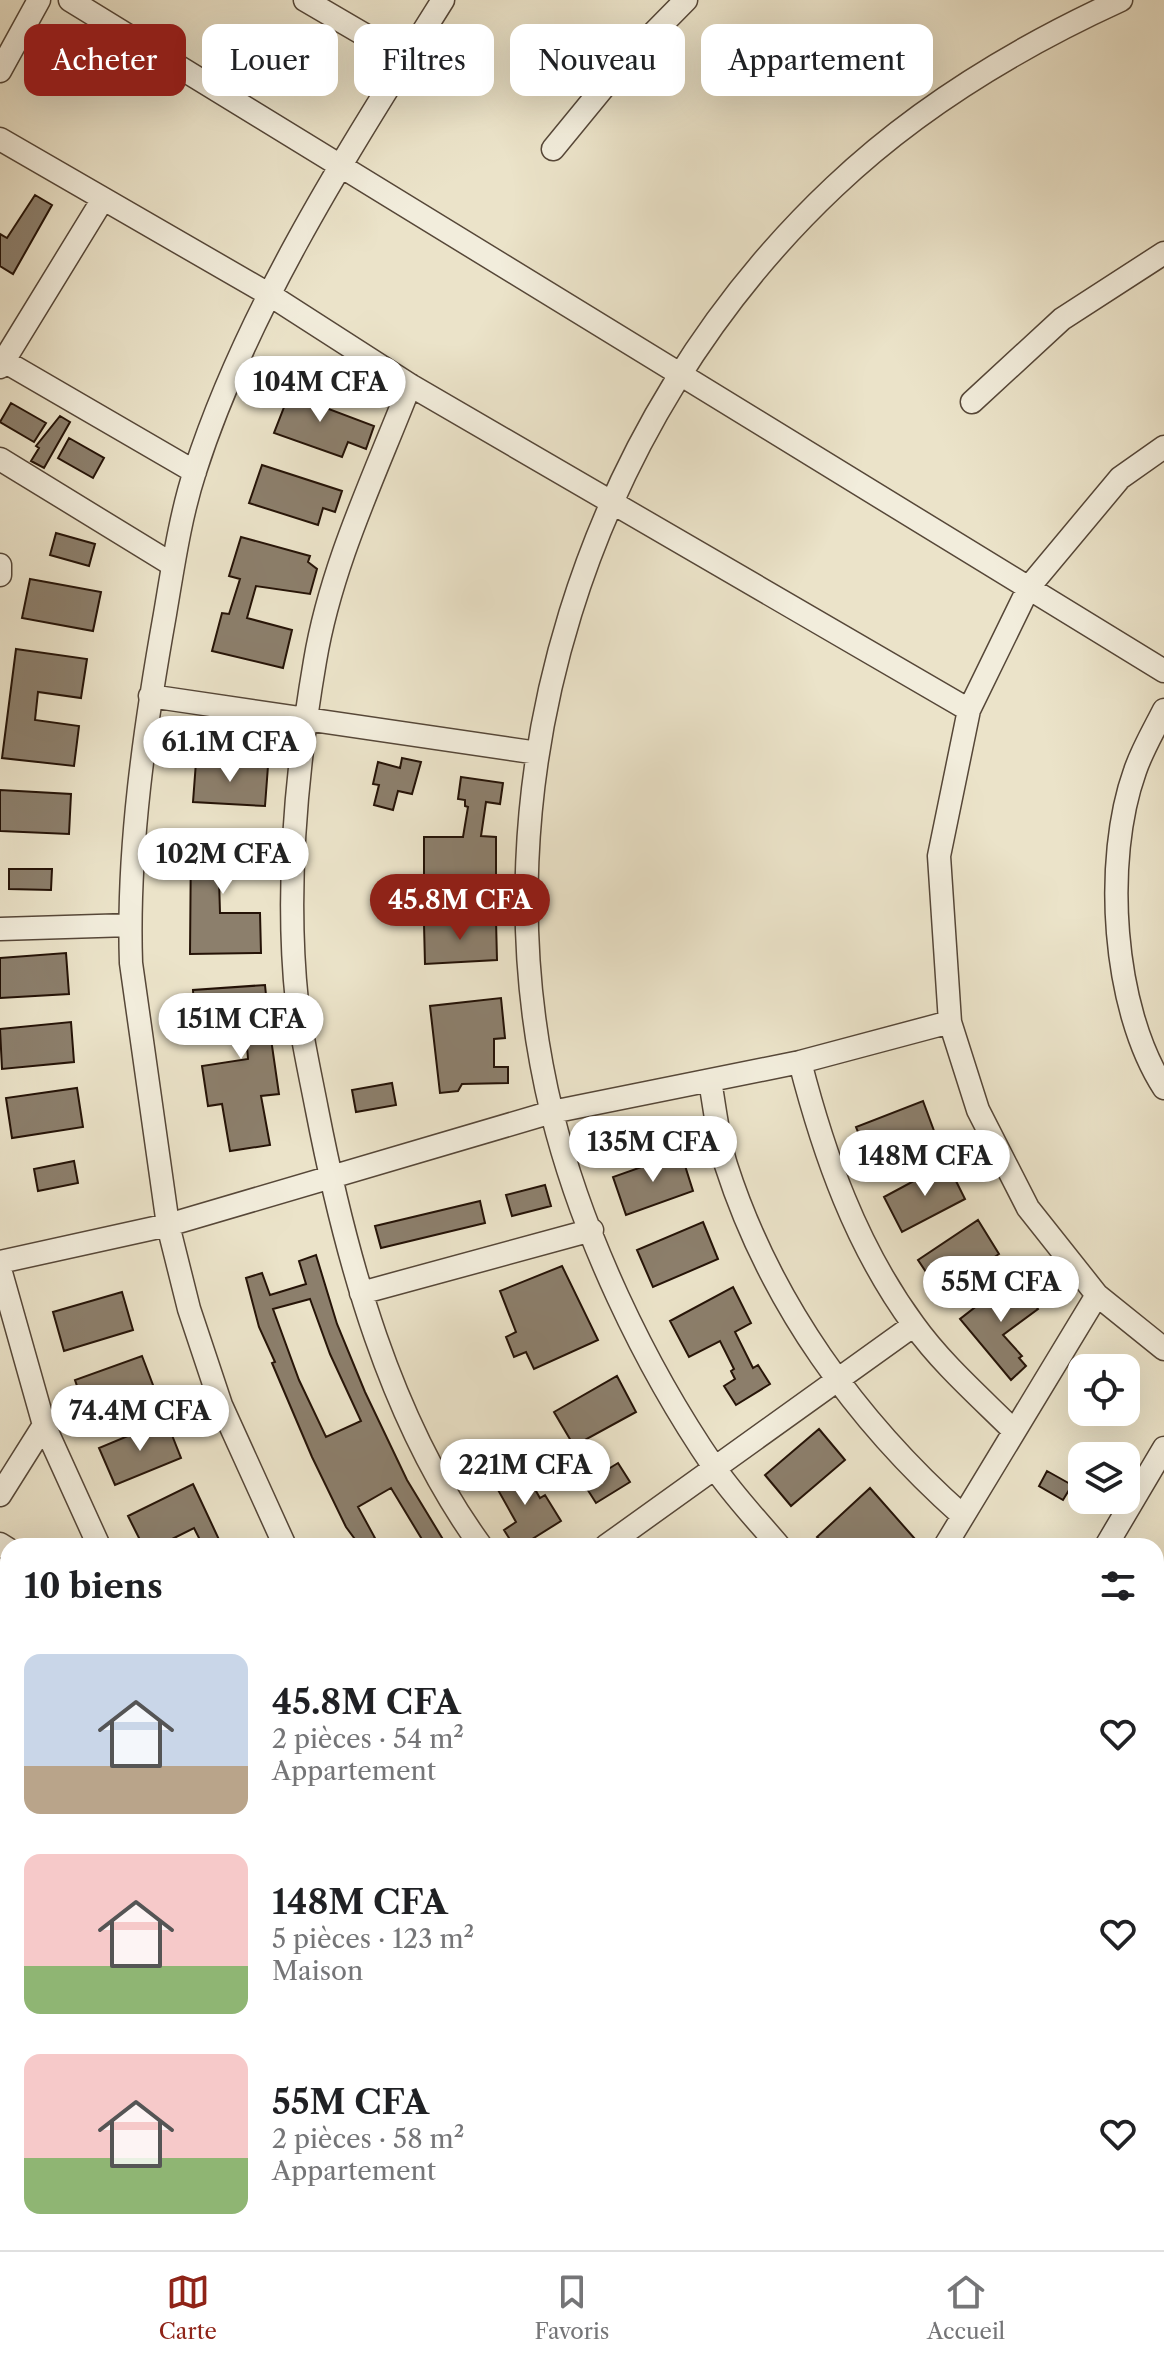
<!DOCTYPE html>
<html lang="fr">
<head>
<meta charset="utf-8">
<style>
  body { margin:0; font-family:"Libre Caslon Text",serif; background:#f2f2f2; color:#202124; height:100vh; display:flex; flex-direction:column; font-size:30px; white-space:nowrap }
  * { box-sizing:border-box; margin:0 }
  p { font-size:26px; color:#757577 }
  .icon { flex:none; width:44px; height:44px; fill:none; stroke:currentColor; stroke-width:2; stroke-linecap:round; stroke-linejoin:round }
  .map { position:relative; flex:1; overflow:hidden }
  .side { position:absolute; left:0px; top:1538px; width:1164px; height:712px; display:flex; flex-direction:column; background:#fff; border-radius:24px 24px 0 0; box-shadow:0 8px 32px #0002 }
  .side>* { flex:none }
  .hud { position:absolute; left:24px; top:24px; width:1116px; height:72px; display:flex; gap:16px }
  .buttons { position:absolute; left:1068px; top:1354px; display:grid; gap:16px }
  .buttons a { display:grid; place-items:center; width:72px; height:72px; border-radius:16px; background:#fff; box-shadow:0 8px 32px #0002; font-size:40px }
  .price { position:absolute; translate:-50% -68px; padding:0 18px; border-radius:28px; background:#fff; color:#222; font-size:26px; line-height:52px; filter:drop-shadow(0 2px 4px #0008) }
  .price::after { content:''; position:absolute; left:50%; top:48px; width:24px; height:18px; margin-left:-12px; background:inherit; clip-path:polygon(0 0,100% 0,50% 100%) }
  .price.selected { background:#8f2418; color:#fff }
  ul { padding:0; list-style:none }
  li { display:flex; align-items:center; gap:24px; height:200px; padding:0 24px }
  li span { display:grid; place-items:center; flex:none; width:224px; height:160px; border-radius:16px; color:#555 }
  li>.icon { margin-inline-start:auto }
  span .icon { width:96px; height:96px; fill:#fffc; stroke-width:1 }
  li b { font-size:34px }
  h2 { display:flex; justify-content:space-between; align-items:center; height:96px; padding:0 24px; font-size:34px }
  .chip { padding:0 28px; border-radius:16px; background:#fff; box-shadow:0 8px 32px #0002; font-size:28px; line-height:72px }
  .chip.selected { background:#8f2418; color:#fff }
  .dock { display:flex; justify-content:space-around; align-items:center; height:112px; border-top:2px solid #e0e0e0; background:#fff; font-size:22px; color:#757577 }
  .dock a { display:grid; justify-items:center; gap:4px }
  .dock .selected { color:#8f2418 }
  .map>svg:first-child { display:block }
  .building { fill:#8c7f6c; stroke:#251307; stroke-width:2; fill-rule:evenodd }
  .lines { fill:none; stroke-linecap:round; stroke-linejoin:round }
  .minor-casing { stroke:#564738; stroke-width:25 }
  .minor { stroke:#f2eddc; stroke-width:22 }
</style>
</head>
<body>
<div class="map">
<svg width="1164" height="2250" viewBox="0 0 1164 2250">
  <rect width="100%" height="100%" fill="#ebe3c9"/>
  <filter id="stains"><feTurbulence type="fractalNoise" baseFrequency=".0025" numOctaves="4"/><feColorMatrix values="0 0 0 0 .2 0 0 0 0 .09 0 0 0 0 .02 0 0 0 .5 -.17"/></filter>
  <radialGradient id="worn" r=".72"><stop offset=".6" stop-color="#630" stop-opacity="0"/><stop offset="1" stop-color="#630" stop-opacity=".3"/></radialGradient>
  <path class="building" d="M 35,195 L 52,205 L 13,274 L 0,266 L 0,234 L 7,238 Z
    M 295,379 L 316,388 L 310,402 L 374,426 L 366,449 L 348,442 L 342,457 L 274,433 Z
    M 11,403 L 46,423 L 34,442 L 0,422 Z
    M 60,416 L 70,422 L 44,468 L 31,461 L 39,448 L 36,446 Z
    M 69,438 L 104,458 L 93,478 L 58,458 Z
    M 262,465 L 342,491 L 335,512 L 323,508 L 318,525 L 249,503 Z
    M 56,533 L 95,544 L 89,566 L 50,555 Z
    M 241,537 L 310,556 L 308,562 L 317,569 L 310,594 L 256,586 L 247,618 L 292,630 L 283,668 L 212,651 L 222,613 L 229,614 L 240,579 L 229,576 Z
    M 30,579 L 101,592 L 93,631 L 22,618 Z
    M 16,649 L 87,659 L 81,698 L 38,692 L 35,720 L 79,726 L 74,766 L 2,758 Z
    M 402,758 L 421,762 L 412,794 L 398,791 L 393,810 L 374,805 L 379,785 L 373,784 L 378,762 L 400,768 Z
    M 196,762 L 268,766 L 265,806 L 193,802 Z
    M 461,777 L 503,783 L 500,804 L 486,802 L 481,836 L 496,837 L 496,877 L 424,877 L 424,837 L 463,837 L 468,807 L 465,806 L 465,800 L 458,799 Z
    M 0,790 L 71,794 L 69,834 L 0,831 Z
    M 191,838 L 263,839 L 262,879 L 219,878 L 220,913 L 260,913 L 261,953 L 190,954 Z
    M 9,869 L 52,869 L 51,890 L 9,889 Z
    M 496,920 L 497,960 L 425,964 L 424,924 Z
    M 66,953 L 69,994 L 0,998 L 0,958 Z
    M 265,985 L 267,1005 L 279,1004 L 280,1028 L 272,1029 L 271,1039 L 279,1094 L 261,1096 L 270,1145 L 230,1151 L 222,1104 L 208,1106 L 202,1066 L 248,1059 L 245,1021 L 217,1023 L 217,1029 L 195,1030 L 193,990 Z
    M 501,998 L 505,1038 L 494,1039 L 494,1067 L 508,1067 L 508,1083 L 462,1084 L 458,1091 L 440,1093 L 430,1006 Z
    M 71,1022 L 74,1062 L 2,1069 L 0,1029 Z
    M 392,1083 L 396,1105 L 356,1112 L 352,1090 Z
    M 77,1088 L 83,1127 L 12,1138 L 6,1098 Z
    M 923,1101 L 937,1139 L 871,1165 L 856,1127 Z
    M 681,1153 L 693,1191 L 626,1215 L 613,1177 Z
    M 74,1161 L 78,1183 L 38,1191 L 34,1169 Z
    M 947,1163 L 965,1199 L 902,1232 L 884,1197 Z
    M 545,1185 L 551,1206 L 512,1216 L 506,1195 Z
    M 480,1201 L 485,1223 L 381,1248 L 375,1226 Z
    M 978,1220 L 999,1254 L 940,1293 L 918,1260 Z
    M 703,1222 L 718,1259 L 653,1287 L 637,1250 Z
    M 316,1255 L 337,1324 L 365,1392 L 407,1480 L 447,1546 L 426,1546 L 391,1488 L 358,1507 L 375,1538 L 360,1546 L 346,1527 L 312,1457 L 272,1363 L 275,1362 L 259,1327 L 246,1278 L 262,1273 L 270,1295 L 306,1284 L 299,1261 ZM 310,1299 L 330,1354 L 361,1421 L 326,1437 L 299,1380 L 273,1309 Z
    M 562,1266 L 598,1340 L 534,1369 L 526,1352 L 514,1357 L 506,1337 L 516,1332 L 500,1291 Z
    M 1014,1277 L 1038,1309 L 1003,1335 L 1022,1356 L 1019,1358 L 1026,1366 L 1011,1380 L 960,1319 Z
    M 733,1287 L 751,1323 L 735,1332 L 753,1368 L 758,1365 L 770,1384 L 736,1405 L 724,1386 L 735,1379 L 731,1371 L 734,1369 L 720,1341 L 689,1357 L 670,1321 Z
    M 122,1292 L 133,1330 L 64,1351 L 53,1312 Z
    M 142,1356 L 156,1393 L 88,1418 L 75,1380 Z
    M 617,1376 L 636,1412 L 574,1446 L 554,1412 Z
    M 166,1420 L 181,1458 L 115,1485 L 99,1448 Z
    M 819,1429 L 845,1460 L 791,1506 L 765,1475 Z
    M 618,1463 L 630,1482 L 596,1503 L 584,1484 Z
    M 521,1465 L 540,1498 L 545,1495 L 561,1521 L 521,1546 L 514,1546 L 504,1530 L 516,1522 L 493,1481 Z
    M 1047,1471 L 1072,1485 L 1063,1500 L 1039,1486 Z
    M 193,1484 L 222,1546 L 203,1546 L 194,1528 L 166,1542 L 168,1546 L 143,1546 L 128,1516 Z
    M 870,1488 L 915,1539 L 908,1546 L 826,1546 L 817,1537 Z"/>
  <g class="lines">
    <defs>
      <path id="minor" d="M 70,0 L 1164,671
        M 305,0 L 406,59
        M 0,71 L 39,0
        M 0,139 L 270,295 L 410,385 L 969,710
        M 553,149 L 621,66 L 686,0
        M 4,361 L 195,472
        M 0,367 L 103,199
        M 410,385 C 375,475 331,565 315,661 C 296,772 285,889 297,1002 C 302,1038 310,1074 317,1110 C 346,1259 390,1421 481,1546
        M 972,402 L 1062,319 L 1164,253
        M 1164,447 L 1120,478 L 1029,587 L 969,710 L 939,856 L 950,1022 L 978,1110 L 1028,1208 L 1097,1295 L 1164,1349
        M 0,459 L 173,565
        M 0,565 L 0,575
        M 150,696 L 538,753
        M 1164,710 C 1154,730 1142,750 1135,771 C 1103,860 1112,1008 1164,1088
        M 0,929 L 130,925
        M 800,1062 C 824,1155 856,1246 914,1325 C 942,1364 980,1397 1014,1431
        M 710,1081 C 715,1109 718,1139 726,1165 C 770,1302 856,1421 963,1516
        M 0,1262 L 168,1225 L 552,1112 L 800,1062 L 950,1022
        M 0,1269 L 44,1425 L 99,1546
        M 361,1293 L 592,1230
        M 0,1495 L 44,1425
        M 0,1544 L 8,1549
        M 285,1546 L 221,1405 L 189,1309 L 168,1225 L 131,963 C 127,849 145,726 165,614 C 173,567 180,517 195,471 C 248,306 351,147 443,0
        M 606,1546 L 914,1325
        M 779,1546 C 757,1520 733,1495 714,1467 C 644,1365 582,1234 552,1113 C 471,783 588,419 834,187 C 918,107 1016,48 1121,0
        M 945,1546 L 1097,1295
        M 1106,1546 L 1164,1448
        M 1156,1805 L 1164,1807
        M 0,1850 L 8,1837
        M 0,1994 L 8,1999
        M 0,2124 L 8,2118
        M 0,2218 L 8,2223
        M 228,2242 L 238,2250
        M 398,2242 L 411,2250
        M 709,2242 L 722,2250
        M 1122,2242 L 1142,2250
        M 29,2250 L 33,2242
        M 202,2250 L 207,2242
        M 513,2250 L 517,2242
        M 677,2250 L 682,2242"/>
    </defs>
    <use href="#minor" class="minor-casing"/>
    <use href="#minor" class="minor"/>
  </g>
  <rect width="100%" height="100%" filter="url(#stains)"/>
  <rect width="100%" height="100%" fill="url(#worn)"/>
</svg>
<div class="buttons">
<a><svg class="icon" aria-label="locate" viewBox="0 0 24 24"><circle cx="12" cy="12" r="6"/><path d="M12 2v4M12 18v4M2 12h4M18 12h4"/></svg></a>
<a><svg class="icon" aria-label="layers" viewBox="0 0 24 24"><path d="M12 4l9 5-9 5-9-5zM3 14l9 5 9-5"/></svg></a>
</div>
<b class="price" style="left:320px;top:424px">104M CFA</b>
<b class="price" style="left:230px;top:784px">61.1M CFA</b>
<b class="price" style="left:223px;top:896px">102M CFA</b>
<b class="price selected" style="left:460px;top:942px">45.8M CFA</b>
<b class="price" style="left:241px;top:1061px">151M CFA</b>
<b class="price" style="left:653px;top:1184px">135M CFA</b>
<b class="price" style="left:925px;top:1198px">148M CFA</b>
<b class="price" style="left:1001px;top:1324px">55M CFA</b>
<b class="price" style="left:140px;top:1453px">74.4M CFA</b>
<b class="price" style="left:525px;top:1507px">221M CFA</b>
<div class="hud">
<a class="chip selected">Acheter</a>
<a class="chip">Louer</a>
<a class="chip">Filtres</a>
<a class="chip">Nouveau</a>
<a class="chip">Appartement</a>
</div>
<section class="side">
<h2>10 biens<svg class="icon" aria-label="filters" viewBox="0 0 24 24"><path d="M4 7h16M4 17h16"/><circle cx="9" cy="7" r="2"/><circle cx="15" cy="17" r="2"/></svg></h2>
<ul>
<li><span style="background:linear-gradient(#c9d6e8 70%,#b9a48a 0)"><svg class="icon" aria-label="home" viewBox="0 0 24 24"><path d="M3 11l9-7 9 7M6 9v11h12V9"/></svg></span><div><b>45.8M CFA</b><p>2 pièces · 54 m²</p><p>Appartement</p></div><svg class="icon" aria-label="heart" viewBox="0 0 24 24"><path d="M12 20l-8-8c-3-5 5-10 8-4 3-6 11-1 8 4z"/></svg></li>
<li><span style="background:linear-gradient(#f6c9c9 70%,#8fb573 0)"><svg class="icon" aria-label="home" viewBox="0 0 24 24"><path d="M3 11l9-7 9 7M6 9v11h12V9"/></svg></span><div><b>148M CFA</b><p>5 pièces · 123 m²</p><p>Maison</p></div><svg class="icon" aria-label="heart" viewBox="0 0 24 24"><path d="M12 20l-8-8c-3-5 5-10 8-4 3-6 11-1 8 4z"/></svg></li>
<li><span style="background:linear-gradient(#f6c9c9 65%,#8fb573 0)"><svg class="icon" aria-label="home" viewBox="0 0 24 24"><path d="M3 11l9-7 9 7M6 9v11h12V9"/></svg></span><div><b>55M CFA</b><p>2 pièces · 58 m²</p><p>Appartement</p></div><svg class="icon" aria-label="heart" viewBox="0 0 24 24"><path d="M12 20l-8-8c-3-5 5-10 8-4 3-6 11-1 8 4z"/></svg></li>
</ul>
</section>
</div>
<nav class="dock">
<a class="selected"><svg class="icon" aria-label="map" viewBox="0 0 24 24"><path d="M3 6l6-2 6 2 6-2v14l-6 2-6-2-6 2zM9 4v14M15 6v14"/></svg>Carte</a>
<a><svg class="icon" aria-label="saved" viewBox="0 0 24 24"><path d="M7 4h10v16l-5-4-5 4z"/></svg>Favoris</a>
<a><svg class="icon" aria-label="home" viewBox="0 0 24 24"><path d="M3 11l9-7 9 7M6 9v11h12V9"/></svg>Accueil</a>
</nav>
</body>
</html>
